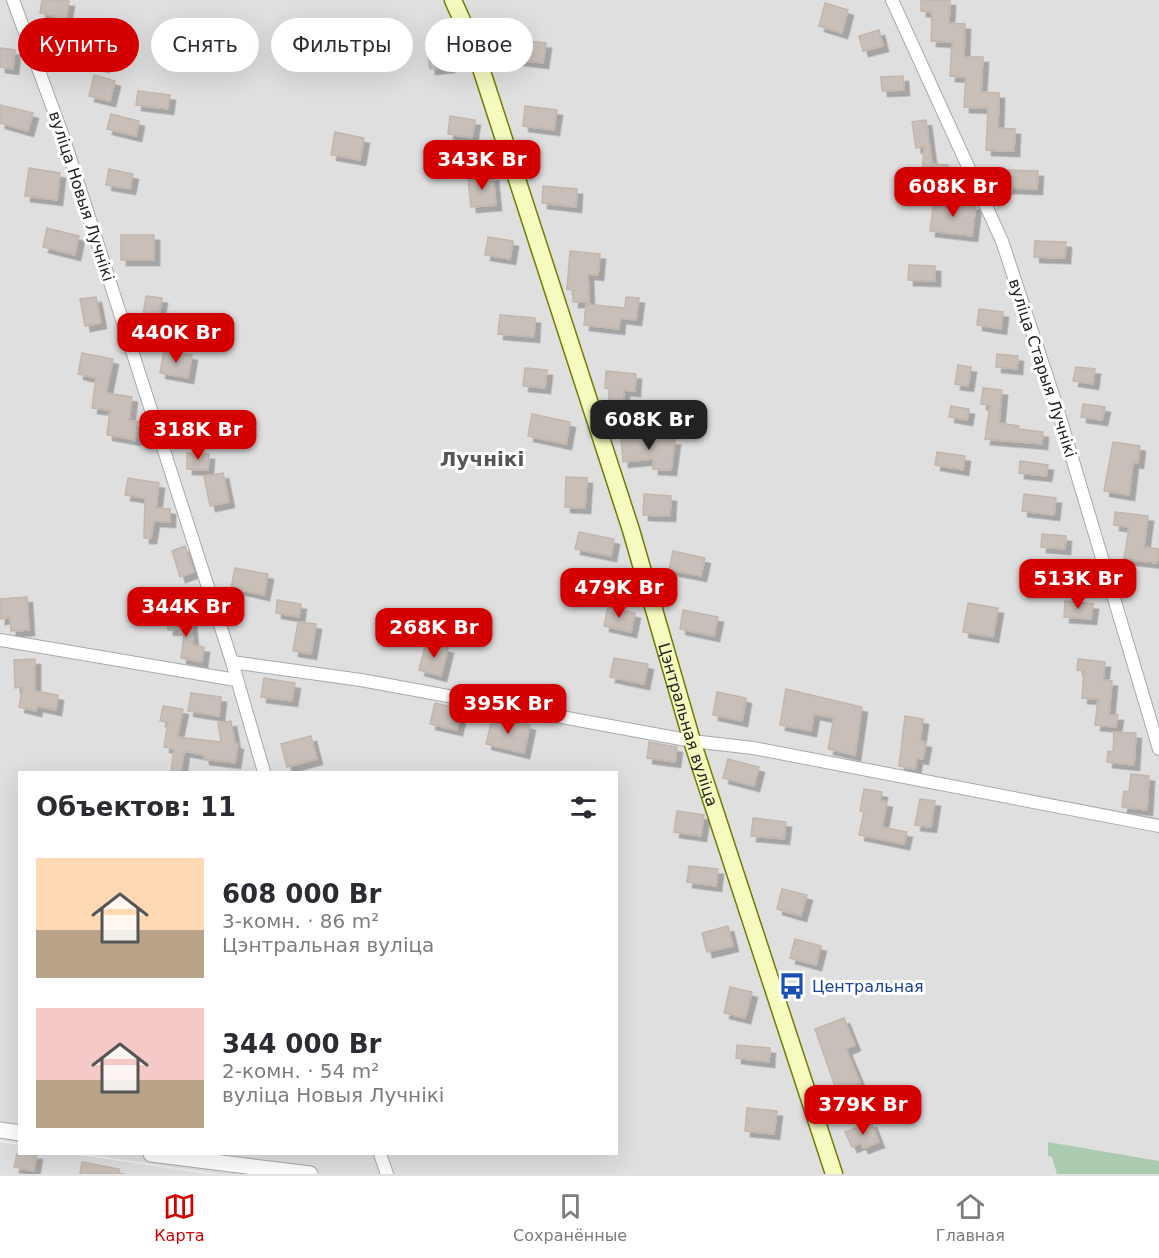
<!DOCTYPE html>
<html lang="ru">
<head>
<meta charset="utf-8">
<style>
  body { margin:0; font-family:"DejaVu Sans",sans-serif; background:#f2f2f3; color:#2b2b33; height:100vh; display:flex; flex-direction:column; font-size:22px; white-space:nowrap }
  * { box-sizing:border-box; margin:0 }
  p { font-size:20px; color:#7c7c81 }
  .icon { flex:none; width:33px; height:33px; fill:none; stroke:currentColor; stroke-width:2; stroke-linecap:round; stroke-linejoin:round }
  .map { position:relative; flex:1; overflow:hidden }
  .drawer { position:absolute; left:18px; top:771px; width:600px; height:384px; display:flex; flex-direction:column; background:#fff; border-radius:0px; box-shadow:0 6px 24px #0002 }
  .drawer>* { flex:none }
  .hud { position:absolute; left:18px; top:18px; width:600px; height:54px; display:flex; gap:12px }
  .price { position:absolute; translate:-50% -51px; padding:0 14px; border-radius:12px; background:#d40000; color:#fff; font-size:20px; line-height:39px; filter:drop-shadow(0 2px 3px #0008) }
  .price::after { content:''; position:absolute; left:50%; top:36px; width:18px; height:14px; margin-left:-9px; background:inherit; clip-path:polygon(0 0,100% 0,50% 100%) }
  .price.current { background:#222; color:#fff }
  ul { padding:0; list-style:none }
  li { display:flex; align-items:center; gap:18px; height:150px; padding:0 18px }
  li span { display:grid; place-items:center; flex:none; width:168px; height:120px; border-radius:0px; color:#555 }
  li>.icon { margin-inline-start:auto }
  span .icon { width:72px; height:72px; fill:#fffc; stroke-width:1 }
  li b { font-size:26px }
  h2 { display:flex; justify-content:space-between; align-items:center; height:72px; padding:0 18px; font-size:26px }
  .pill { padding:0 21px; border-radius:27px; background:#fff; box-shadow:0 6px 24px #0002; font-size:21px; line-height:54px }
  .pill.current { background:#d40000; color:#fff }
  .menu { display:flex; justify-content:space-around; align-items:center; height:84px; border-top:2px solid #e1e1e2; background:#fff; font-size:16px; color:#7c7c81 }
  .menu a { display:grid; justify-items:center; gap:3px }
  .menu .current { color:#d40000 }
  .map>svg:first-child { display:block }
  .residential { fill:#e0dfdf }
  .cemetery { fill:#aacbaf }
  .building { fill:#c7bfb8; stroke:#c4b6ab; stroke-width:1.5; filter:url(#shadow) }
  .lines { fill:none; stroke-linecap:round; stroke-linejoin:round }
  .minor-casing { stroke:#a9a9a9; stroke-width:14 }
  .tertiary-casing { stroke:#a9a9a9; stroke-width:17 }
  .secondary-casing { stroke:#707d05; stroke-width:19 }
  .minor { stroke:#fff; stroke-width:12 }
  .tertiary { stroke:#fff; stroke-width:15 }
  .secondary { stroke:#f7fabf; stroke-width:16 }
  .labels { text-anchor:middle; stroke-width:6; stroke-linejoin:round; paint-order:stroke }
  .street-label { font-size:16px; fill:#222; stroke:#fff }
  .transit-label { font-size:16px; fill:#164399; stroke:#fff; text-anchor:start }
  .quarter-label { font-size:20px; font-weight:bold; fill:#555; stroke:#fff }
</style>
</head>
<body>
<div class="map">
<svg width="1159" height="1174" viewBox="0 0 1159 1174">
  <defs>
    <filter id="shadow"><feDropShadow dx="5.5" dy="5.5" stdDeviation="0" flood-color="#0004"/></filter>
  </defs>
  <rect width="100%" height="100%" fill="#f2efe9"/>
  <path class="residential" d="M 0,0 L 1159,0 L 1159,1174 L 219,1174 L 86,1154 L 616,1154 L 616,772 L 20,772 L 19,1143 L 0,1140 Z
    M 0,1142 L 19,1145 L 20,1154 L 73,1154 L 207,1174 L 0,1174 Z"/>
  <path class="cemetery" d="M 1048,1142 L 1159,1161 L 1159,1174 L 1057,1174 L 1052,1157 L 1048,1156 Z"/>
  <path class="building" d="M 42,0 L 69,1 L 66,18 L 40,13 Z
    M 921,0 L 950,0 L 949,23 L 965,24 L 964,57 L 983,57 L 981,92 L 999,93 L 998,128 L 1015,129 L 1014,151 L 986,150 L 988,108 L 964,107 L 966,77 L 950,76 L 952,42 L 931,41 L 932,12 L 921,11 Z
    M 825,3 L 848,10 L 842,33 L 819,26 Z
    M 879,30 L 883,46 L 863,51 L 859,36 Z
    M 444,37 L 449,67 L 430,69 L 426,40 Z
    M 73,38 L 108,44 L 104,67 L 85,63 L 86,58 L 69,55 Z
    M 512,39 L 546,43 L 543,63 L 510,59 Z
    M 0,48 L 15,50 L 13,69 L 0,67 Z
    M 94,75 L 115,81 L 110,101 L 89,96 Z
    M 903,76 L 904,90 L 882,91 L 881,77 Z
    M 138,91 L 170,95 L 168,109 L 136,105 Z
    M 0,105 L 33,113 L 28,131 L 0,123 Z
    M 525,106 L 557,110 L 554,130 L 523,126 Z
    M 111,114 L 139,121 L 136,136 L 107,129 Z
    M 450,116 L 475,120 L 472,138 L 448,134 Z
    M 926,120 L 932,164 L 948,165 L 947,178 L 922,176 L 924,147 L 916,148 L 912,122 Z
    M 335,132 L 364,138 L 360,160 L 331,155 Z
    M 29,168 L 60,173 L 57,200 L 25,196 Z
    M 109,169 L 133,174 L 130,189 L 106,185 Z
    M 1008,170 L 1038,171 L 1037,189 L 1007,188 Z
    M 493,175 L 496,205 L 471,207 L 468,178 Z
    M 543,186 L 577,189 L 576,207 L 542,203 Z
    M 934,200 L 976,205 L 972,236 L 930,231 Z
    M 47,228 L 79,236 L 75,255 L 43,247 Z
    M 121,235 L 154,235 L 154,260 L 121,260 Z
    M 488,237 L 513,241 L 510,259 L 485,255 Z
    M 1035,241 L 1066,242 L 1065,258 L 1034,257 Z
    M 570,251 L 600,254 L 598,275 L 588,274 L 589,302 L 573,302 L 573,290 L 567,289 Z
    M 909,265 L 935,266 L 935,281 L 908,280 Z
    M 146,296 L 162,298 L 157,325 L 142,322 Z
    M 96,297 L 101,323 L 85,326 L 80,299 Z
    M 626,297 L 639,298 L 636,320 L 620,318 L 619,329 L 584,325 L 586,304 L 625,308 Z
    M 979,309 L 1003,312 L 1001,329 L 977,325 Z
    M 500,315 L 535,318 L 534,337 L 498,334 Z
    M 164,351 L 192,355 L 188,378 L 160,373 Z
    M 82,353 L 113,359 L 106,393 L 132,397 L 129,421 L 138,422 L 135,440 L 107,435 L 110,410 L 92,408 L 96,378 L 78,374 Z
    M 997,354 L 1018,356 L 1017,369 L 996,367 Z
    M 958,365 L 971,367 L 968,386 L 955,384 Z
    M 1076,367 L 1095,369 L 1093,384 L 1073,381 Z
    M 525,368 L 547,370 L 545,388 L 523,386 Z
    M 606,371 L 636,374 L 635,391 L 624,390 L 623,410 L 609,410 L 609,389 L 605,388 Z
    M 983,388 L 1002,390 L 999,423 L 1019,426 L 1018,429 L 1043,432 L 1042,444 L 985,439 L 990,405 L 981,404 Z
    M 1083,404 L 1105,407 L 1102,420 L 1081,417 Z
    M 951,406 L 969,409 L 967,420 L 949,417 Z
    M 191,413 L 213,417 L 210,436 L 188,432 Z
    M 532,414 L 570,422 L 566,444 L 528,436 Z
    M 632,436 L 675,440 L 671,470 L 653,469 L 653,459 L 623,462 L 621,438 Z
    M 1113,442 L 1140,446 L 1138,463 L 1133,462 L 1129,495 L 1104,491 Z
    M 937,452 L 965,456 L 963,470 L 935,465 Z
    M 187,453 L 209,454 L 208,470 L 187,469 Z
    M 1020,461 L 1048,465 L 1046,476 L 1019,473 Z
    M 223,473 L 229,502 L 210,506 L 204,476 Z
    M 566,477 L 587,478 L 585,508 L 565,507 Z
    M 128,478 L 159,483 L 156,508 L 170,509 L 170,522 L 154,521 L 151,538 L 144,538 L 145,498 L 125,495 Z
    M 644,494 L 671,496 L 670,516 L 643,515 Z
    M 1024,494 L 1056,498 L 1054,515 L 1022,511 Z
    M 1115,512 L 1148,516 L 1144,547 L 1159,549 L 1157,563 L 1124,559 L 1129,527 L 1114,525 Z
    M 579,532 L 614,539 L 611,556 L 575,549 Z
    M 1042,534 L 1066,536 L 1065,549 L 1041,547 Z
    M 185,546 L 194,572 L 180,577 L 172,551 Z
    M 673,551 L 705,558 L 701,576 L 669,570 Z
    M 235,568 L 268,574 L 264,595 L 231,588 Z
    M 1046,569 L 1074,572 L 1072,587 L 1044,584 Z
    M 135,595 L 161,598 L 160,612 L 133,608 Z
    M 27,597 L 29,630 L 11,631 L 10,617 L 0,619 L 0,599 Z
    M 277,600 L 301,604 L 299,617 L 276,613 Z
    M 1065,601 L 1093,604 L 1091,619 L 1064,617 Z
    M 968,603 L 998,608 L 993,637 L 963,632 Z
    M 608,607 L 635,613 L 631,632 L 604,626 Z
    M 683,610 L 718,617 L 714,636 L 680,629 Z
    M 191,616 L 193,645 L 204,647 L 202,662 L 181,658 L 184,635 L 179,635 L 179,629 L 168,630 L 167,617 Z
    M 298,622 L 316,624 L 311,654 L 293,651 Z
    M 426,642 L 448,648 L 441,676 L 419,670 Z
    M 614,658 L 648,664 L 644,684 L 610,677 Z
    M 35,659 L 35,691 L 58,695 L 56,710 L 37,706 L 36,711 L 19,707 L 23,687 L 15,688 L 14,660 Z
    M 1078,659 L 1105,662 L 1103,680 L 1112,681 L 1109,715 L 1118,715 L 1116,727 L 1095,725 L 1098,699 L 1082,698 L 1084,671 L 1077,670 Z
    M 264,678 L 295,683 L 292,701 L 261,697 Z
    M 786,689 L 862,707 L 855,755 L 828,749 L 834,718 L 814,714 L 811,731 L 780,725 Z
    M 717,692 L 746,698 L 742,721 L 713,715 Z
    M 191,693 L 221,697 L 219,716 L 188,711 Z
    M 435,703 L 462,709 L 457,730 L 430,724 Z
    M 163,706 L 183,709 L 177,737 L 221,742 L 218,723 L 231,721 L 235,744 L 238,744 L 235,763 L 204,759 L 204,755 L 184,751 L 181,772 L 171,772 L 174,749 L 164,747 L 168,722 L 160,721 Z
    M 493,716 L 530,725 L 524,753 L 486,744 Z
    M 905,716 L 923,719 L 920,741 L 926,742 L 923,759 L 917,758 L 915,769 L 899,766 Z
    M 1114,732 L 1136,733 L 1134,765 L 1107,762 L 1108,751 L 1113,752 Z
    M 311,736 L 317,759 L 287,767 L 281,744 Z
    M 649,742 L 677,747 L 675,762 L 647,758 Z
    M 728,759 L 759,767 L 754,786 L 723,778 Z
    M 1131,774 L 1149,776 L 1147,810 L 1122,807 L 1124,791 L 1129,792 Z
    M 864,789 L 882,792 L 880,801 L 887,802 L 882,827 L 907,832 L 904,844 L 859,835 L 864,812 L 860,811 Z
    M 920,799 L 935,801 L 931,827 L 915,825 Z
    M 677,811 L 704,815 L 701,836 L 674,832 Z
    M 753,818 L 786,822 L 784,839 L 751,836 Z
    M 689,866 L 718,869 L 716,886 L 687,882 Z
    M 782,889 L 807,895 L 801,916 L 777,909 Z
    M 728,926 L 733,946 L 707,952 L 702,933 Z
    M 795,939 L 821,946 L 816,965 L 790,958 Z
    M 730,987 L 752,992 L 745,1018 L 724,1013 Z
    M 844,1018 L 855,1045 L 846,1049 L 860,1083 L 837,1092 L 815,1029 Z
    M 737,1045 L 770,1048 L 769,1062 L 736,1058 Z
    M 747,1108 L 777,1111 L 774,1134 L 745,1131 Z
    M 871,1122 L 879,1142 L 863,1148 L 861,1143 L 852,1147 L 845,1132 Z
    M 17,1154 L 37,1154 L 34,1171 L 14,1167 Z
    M 82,1162 L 119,1169 L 119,1174 L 80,1174 Z"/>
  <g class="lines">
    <defs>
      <path id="minor" d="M 13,0 L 63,136 L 232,662 L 264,772
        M 892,0 L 1002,241 L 1056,404 L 1159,749
        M 0,640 L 236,680
        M 232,662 L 361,680 L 692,741 L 753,748 L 1159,826
        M 380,1154 L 387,1174"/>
      <path id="tertiary" d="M 0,1130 L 20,1133
        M 151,1154 L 310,1174"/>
      <g id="secondary">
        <path id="s1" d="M 453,0 L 475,50 L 631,530 L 692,741 L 834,1174"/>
      </g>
    </defs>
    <use href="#minor" class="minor-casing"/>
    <use href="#tertiary" class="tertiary-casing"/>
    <use href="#secondary" class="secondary-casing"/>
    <use href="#minor" class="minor"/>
    <use href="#tertiary" class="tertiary"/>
    <use href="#secondary" class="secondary"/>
  </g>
  <defs>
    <symbol id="bus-bare" viewBox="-9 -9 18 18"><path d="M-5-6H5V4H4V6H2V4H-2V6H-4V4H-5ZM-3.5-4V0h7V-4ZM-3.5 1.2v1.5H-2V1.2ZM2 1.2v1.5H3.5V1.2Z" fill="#1a4fb4" stroke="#fff" stroke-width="2.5" paint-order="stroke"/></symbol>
  </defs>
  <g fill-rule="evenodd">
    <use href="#bus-bare" x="773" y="967" width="38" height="38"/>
  </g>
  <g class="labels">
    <g class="street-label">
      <text transform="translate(82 196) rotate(72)" y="6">вуліца Новыя Лучнікі</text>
      <text transform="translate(1043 368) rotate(72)" y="6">вуліца Старыя Лучнікі</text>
      <text dy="6" stroke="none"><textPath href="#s1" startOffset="762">Цэнтральная вуліца</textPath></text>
    </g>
    <g class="transit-label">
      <text x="812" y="992">Центральная</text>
    </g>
    <g class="quarter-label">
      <text x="482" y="466">Лучнікі</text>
    </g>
  </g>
</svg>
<b class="price" style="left:482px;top:191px">343K Br</b>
<b class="price" style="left:953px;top:218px">608K Br</b>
<b class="price" style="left:176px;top:364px">440K Br</b>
<b class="price current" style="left:649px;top:451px">608K Br</b>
<b class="price" style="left:198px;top:461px">318K Br</b>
<b class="price" style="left:1078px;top:610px">513K Br</b>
<b class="price" style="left:619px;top:619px">479K Br</b>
<b class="price" style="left:186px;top:638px">344K Br</b>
<b class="price" style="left:434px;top:659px">268K Br</b>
<b class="price" style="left:508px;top:735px">395K Br</b>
<b class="price" style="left:863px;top:1136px">379K Br</b>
<div class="hud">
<a class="pill current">Купить</a>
<a class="pill">Снять</a>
<a class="pill">Фильтры</a>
<a class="pill">Новое</a>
</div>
<section class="drawer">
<h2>Объектов: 11<svg class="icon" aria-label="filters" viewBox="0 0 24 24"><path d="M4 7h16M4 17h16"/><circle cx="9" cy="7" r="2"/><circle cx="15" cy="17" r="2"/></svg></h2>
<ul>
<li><span style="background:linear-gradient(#ffd9b3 60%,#b9a48a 0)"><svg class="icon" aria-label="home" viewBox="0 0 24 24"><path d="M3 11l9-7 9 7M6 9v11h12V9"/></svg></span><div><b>608 000 Br</b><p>3-комн. · 86 m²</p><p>Цэнтральная вуліца</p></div></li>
<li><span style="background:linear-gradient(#f6c9c9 60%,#b9a48a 0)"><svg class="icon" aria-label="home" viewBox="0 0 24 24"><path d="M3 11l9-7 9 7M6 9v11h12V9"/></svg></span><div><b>344 000 Br</b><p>2-комн. · 54 m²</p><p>вуліца Новыя Лучнікі</p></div></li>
</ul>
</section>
</div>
<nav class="menu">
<a class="current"><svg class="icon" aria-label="map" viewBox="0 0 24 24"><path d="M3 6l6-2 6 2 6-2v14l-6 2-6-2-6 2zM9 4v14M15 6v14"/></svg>Карта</a>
<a><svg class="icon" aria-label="saved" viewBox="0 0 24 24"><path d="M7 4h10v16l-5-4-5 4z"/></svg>Сохранённые</a>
<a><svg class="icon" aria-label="home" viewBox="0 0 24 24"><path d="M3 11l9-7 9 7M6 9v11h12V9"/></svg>Главная</a>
</nav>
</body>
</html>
